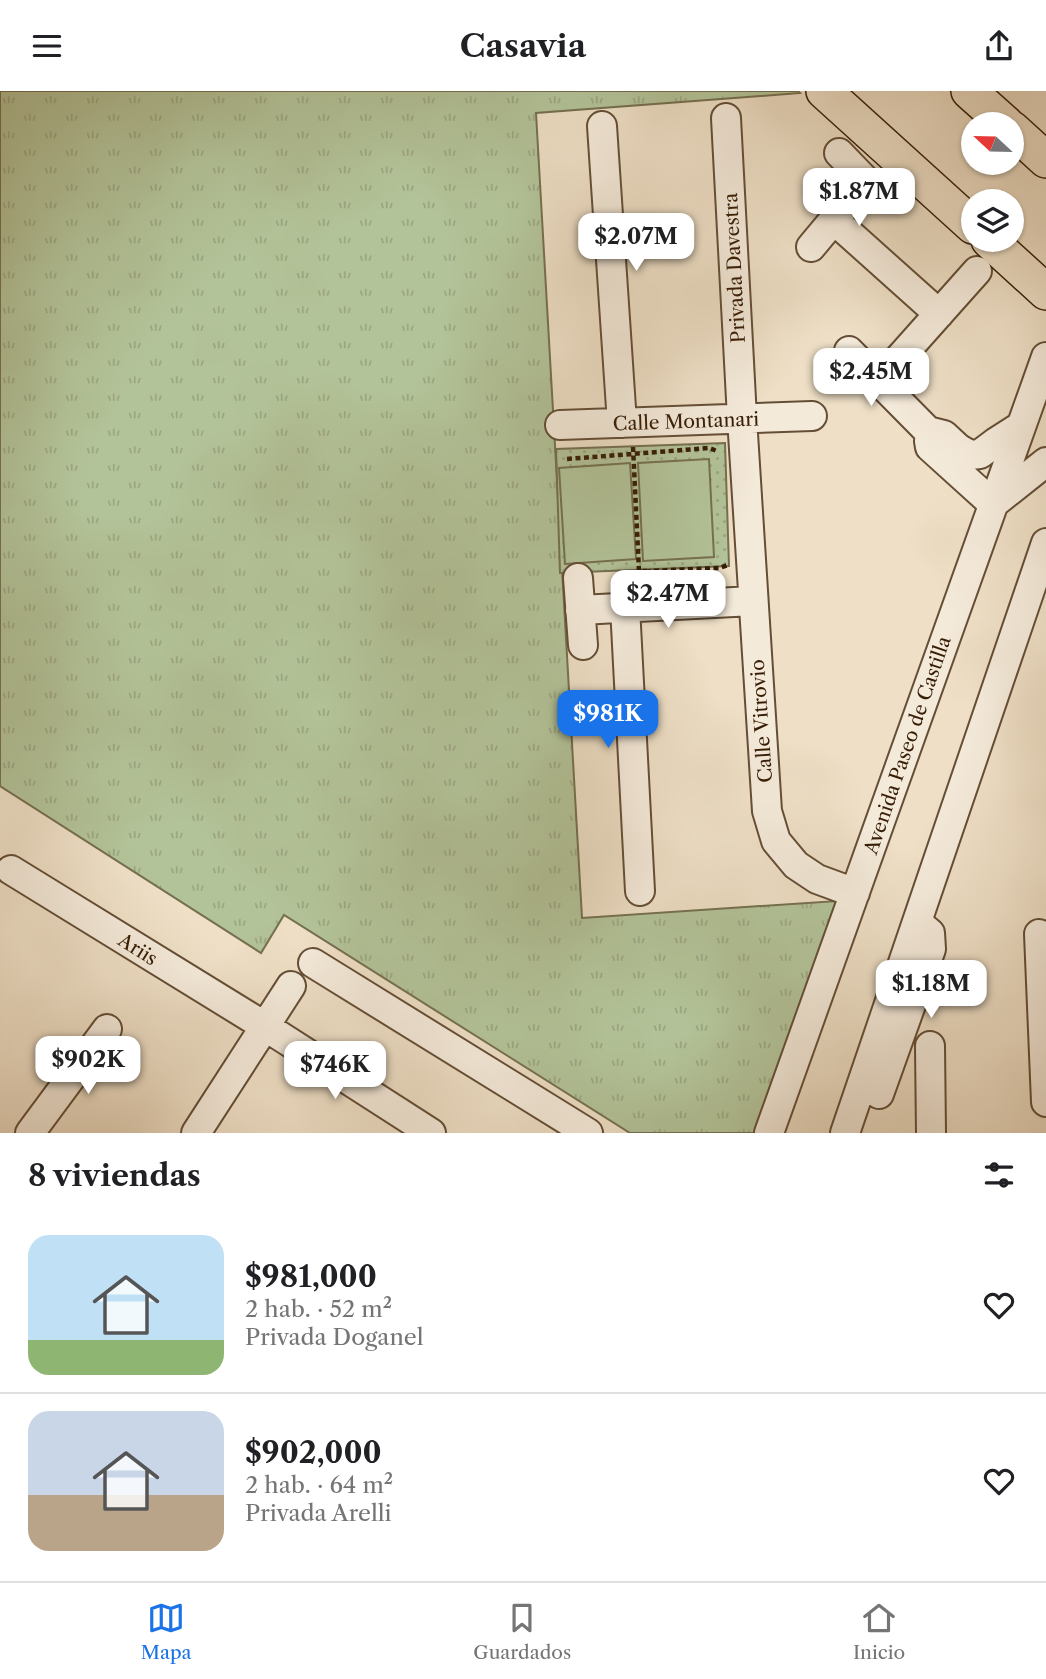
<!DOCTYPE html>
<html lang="es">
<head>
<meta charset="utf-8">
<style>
  body { margin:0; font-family:"Libre Caslon Text",serif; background:#f6f6f6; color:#202124; height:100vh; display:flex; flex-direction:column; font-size:26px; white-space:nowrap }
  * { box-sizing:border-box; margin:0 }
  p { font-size:23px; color:#757577 }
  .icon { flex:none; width:38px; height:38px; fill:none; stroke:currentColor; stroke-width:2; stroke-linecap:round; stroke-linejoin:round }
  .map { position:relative; height:1042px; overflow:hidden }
  .sheet { display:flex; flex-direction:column; background:#fff; flex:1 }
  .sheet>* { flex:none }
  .needle { width:46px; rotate:292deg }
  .fabs { position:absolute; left:961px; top:21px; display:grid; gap:14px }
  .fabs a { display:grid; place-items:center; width:63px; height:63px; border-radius:50%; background:#fff; box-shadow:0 2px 5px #0004; font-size:35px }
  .price { position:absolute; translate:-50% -60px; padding:0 16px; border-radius:14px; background:#fff; color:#222; font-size:23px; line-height:46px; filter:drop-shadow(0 2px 4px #0008) }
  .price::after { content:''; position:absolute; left:50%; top:42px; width:21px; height:16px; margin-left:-10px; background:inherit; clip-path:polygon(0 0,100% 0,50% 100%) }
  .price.selected { background:#1a73e8; color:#fff }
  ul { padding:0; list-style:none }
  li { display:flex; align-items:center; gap:21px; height:175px; padding:0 28px }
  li+li { border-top:2px solid #e0e0e0 }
  li span { display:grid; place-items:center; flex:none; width:196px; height:140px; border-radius:21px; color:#555 }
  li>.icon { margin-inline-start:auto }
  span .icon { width:84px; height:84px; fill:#fffc; stroke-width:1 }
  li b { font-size:30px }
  h2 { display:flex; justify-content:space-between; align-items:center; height:84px; padding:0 28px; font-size:30px }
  header { display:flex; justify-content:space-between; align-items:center; height:91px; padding:0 28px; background:#fff; font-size:32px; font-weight:700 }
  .tabs { display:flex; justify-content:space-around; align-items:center; height:98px; border-top:2px solid #e0e0e0; background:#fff; font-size:19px; color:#757577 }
  .tabs a { display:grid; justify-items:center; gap:4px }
  .tabs .selected { color:#1a73e8 }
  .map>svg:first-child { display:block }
  .grass { fill:url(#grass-tufts); stroke:#757050; stroke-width:2 }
  .park { fill:url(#park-dots); stroke:#757050; stroke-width:2 }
  .pitch { fill:#b3c399; stroke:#757050; stroke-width:2 }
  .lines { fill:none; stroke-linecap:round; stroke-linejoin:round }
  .minor-casing { stroke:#654e36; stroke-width:32 }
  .major-casing { stroke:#371d06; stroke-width:38 }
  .path { stroke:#371d06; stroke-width:4.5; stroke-dasharray:5 3.5; stroke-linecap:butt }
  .minor { stroke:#f4eada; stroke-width:28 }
  .major { stroke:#eedfc6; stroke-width:35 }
  .labels { text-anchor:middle; stroke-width:5; stroke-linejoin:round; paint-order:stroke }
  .street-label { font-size:19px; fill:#371d06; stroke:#f4eada }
</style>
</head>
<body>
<header><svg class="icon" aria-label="menu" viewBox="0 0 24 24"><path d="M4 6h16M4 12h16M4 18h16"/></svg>Casavia<svg class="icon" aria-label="share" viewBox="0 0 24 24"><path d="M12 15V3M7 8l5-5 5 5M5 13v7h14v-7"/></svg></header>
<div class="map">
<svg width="1046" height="1042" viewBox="0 0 1046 1042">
  <defs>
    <pattern id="grass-tufts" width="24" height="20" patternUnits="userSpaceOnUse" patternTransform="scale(1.75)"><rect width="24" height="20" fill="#b3c399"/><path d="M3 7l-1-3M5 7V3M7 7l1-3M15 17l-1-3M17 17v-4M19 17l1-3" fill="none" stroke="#9ba782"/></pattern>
    <pattern id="park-dots" width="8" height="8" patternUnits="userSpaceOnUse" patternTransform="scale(1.75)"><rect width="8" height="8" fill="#b3c399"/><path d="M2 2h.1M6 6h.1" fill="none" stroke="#9ba782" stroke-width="1.8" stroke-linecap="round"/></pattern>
  </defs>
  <rect width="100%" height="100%" fill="#eedfc6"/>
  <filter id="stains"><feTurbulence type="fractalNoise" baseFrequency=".00286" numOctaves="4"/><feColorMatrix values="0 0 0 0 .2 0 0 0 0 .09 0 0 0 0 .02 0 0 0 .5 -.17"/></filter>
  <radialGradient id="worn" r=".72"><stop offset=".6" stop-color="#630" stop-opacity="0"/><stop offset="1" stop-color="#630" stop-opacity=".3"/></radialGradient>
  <path class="grass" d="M 0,0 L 798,0 L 800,2 L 536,22 L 582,827 L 837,810 L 754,1042 L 630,1042 L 284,824 L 261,862 L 0,695 Z"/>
  <path class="park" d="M 725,352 L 729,475 L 560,482 L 556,358 Z"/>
  <path class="pitch" d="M 709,368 L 714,466 L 643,470 L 638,372 Z
    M 630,372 L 636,468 L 565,473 L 559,377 Z"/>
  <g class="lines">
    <defs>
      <path id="minor" d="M 726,27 L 742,327 L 767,720 L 776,750 L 796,774 L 817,788 L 855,802
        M 602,35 L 622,332
        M 834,129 L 939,223
        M 811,156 L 866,90 L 839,62
        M 849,260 L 928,340 L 944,344 L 958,357 L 970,364 L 980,363 L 996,351 L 1021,335
        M 879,290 L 977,180
        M 560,334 L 812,325
        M 929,350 L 930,356 L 993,413 L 1046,371
        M 578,487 L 583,554
        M 625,516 L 640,800
        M 580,519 L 753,510
        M 11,779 L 266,936 L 431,1042
        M 1039,843 L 1046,1011
        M 313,872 L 588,1042
        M 930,955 L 931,1042
        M 879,1003 L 931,858 L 930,842 L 918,832
        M 30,1042 L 107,938
        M 196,1042 L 291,895
        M 769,1042 L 1046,266
        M 845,1042 L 1046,452"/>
      <path id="major" d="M 824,0 L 973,135
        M 969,0 L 1006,33
        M 1012,38 L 1046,69
        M 989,149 L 1046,201"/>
    </defs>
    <use href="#minor" class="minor-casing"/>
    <use href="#major" class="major-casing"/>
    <path class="path" d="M 633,356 L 639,480 L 650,480
      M 567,368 L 709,357 L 717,360
      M 650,493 L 650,480 L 719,477 L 728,474"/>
    <use href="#minor" class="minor"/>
    <use href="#major" class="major"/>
  </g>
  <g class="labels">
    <g class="street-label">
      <text transform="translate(734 177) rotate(-93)" y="7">Privada Davestra</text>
      <text transform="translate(686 330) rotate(-2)" y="7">Calle Montanari</text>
      <text transform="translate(761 630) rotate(-94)" y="7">Calle Vitrovio</text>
      <text transform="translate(907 654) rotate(-71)" y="7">Avenida Paseo de Castilla</text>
      <text transform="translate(138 858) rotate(32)" y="7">Ariis</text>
    </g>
  </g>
  <rect width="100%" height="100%" filter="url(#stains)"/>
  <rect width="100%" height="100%" fill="url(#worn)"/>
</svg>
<div class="fabs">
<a><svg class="needle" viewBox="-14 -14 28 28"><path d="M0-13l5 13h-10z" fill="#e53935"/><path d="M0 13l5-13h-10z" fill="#757577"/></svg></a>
<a><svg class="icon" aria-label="layers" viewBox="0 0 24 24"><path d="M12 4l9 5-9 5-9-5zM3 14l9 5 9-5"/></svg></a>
</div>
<b class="price" style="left:859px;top:137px">$1.87M</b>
<b class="price" style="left:636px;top:182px">$2.07M</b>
<b class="price" style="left:871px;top:317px">$2.45M</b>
<b class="price" style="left:668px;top:539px">$2.47M</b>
<b class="price selected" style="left:608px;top:659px">$981K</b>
<b class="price" style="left:931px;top:929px">$1.18M</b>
<b class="price" style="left:88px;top:1005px">$902K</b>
<b class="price" style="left:335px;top:1010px">$746K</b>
</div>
<section class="sheet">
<h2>8 viviendas<svg class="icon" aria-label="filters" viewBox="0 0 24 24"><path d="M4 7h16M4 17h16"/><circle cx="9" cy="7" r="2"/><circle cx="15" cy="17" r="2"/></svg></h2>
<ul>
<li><span style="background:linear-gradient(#bfe0f5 75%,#8fb573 0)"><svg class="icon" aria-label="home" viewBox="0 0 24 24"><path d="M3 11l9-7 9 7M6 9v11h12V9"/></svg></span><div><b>$981,000</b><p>2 hab. · 52 m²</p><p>Privada Doganel</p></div><svg class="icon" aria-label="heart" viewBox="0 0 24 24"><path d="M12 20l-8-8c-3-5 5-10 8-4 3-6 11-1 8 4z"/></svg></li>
<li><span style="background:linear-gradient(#c9d6e8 60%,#b9a48a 0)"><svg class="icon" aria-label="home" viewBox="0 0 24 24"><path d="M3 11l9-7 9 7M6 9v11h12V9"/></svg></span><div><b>$902,000</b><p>2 hab. · 64 m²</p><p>Privada Arelli</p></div><svg class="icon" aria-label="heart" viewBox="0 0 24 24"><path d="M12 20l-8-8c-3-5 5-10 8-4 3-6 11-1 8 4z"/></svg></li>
</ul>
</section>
<nav class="tabs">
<a class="selected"><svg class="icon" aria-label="map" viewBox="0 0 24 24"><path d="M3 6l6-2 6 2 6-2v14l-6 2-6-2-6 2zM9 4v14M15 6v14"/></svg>Mapa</a>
<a><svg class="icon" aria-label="saved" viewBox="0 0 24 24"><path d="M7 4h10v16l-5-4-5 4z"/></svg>Guardados</a>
<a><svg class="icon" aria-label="home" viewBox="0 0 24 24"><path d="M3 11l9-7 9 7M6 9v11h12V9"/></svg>Inicio</a>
</nav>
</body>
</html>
